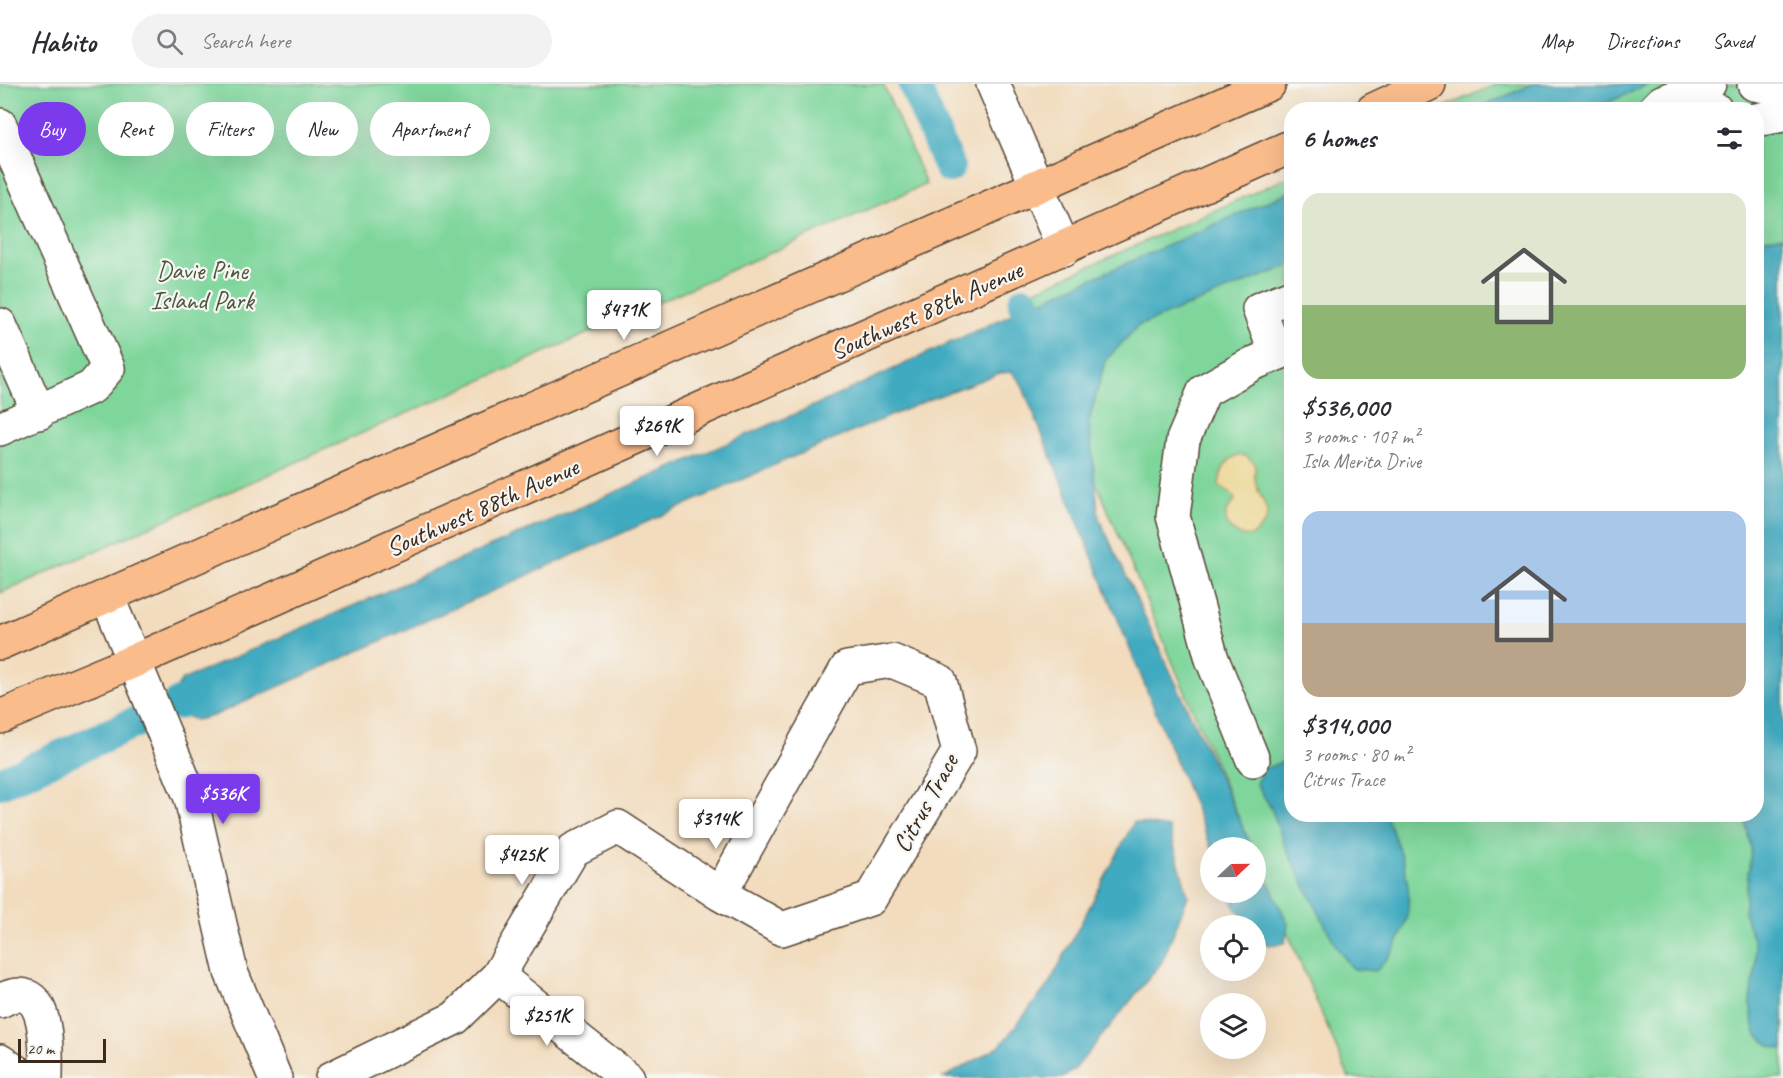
<!DOCTYPE html>
<html lang="en">
<head>
<meta charset="utf-8">
<style>
  body { margin:0; font-family:Caveat,sans-serif; background:#f2f2f3; color:#2b2b33; height:100vh; display:flex; flex-direction:column; font-size:22px; white-space:nowrap }
  * { box-sizing:border-box; margin:0 }
  p { font-size:20px; color:#7c7c81 }
  .icon { flex:none; width:33px; height:33px; fill:none; stroke:currentColor; stroke-width:2; stroke-linecap:round; stroke-linejoin:round }
  .map { position:relative; flex:1; overflow:hidden }
  .side { position:absolute; left:1284px; top:18px; width:480px; height:720px; display:flex; flex-direction:column; background:#fff; border-radius:24px; box-shadow:0 6px 24px #0002 }
  .side>* { flex:none }
  .guide { position:absolute; left:18px; top:18px; width:570px; height:54px; display:flex; gap:12px }
  .needle { width:39px; rotate:68deg }
  .fabs { position:absolute; left:1200px; top:753px; display:grid; gap:12px }
  .fabs a { display:grid; place-items:center; width:66px; height:66px; border-radius:50%; background:#fff; box-shadow:0 6px 24px #0002; font-size:30px }
  .scale { position:absolute; left:18px; bottom:15px; width:88px; box-sizing:border-box; padding-left:6px; border:3px solid #3b2a1e; border-top:0; font-size:16px; line-height:21px; white-space:nowrap; color:#3b2a1e; -webkit-text-stroke:4px #f6f6f2; paint-order:stroke }
  .price { position:absolute; translate:-50% -51px; padding:0 14px; border-radius:6px; background:#fff; color:#222; font-size:20px; line-height:39px; filter:drop-shadow(0 2px 3px #0008) }
  .price::after { content:''; position:absolute; left:50%; top:36px; width:18px; height:14px; margin-left:-9px; background:inherit; clip-path:polygon(0 0,100% 0,50% 100%) }
  .price.on { background:#7c3aed; color:#fff }
  ul { padding:0; list-style:none }
  li { display:grid; align-content:center; gap:12px; height:318px; padding:0 18px }
  li span { display:grid; place-items:center; height:186px; border-radius:18px; color:#555 }
  li>.icon { margin-inline-start:auto }
  span .icon { width:108px; height:108px; fill:#fffc; stroke-width:1 }
  li b { font-size:26px }
  h2 { display:flex; justify-content:space-between; align-items:center; height:72px; padding:0 18px; font-size:26px }
  .tag { padding:0 21px; border-radius:27px; background:#fff; box-shadow:0 6px 24px #0002; font-size:21px; line-height:54px }
  .tag.on { background:#7c3aed; color:#fff }
  header { display:flex; align-items:center; gap:36px; box-sizing:border-box; height:84px; padding:0 30px; background:#fff; border-bottom:2px solid #e1e1e2 }
  header strong { font-size:28px }
  nav { display:flex; gap:33px; margin-inline-start:auto; font-size:21px }
  .search { width:420px; height:54px; background:#f2f2f3; display:flex; align-items:center; gap:15px; box-sizing:border-box; padding:0 21px; border-radius:33px; color:#7c7c81; font-size:22px }
  .map>svg:first-child { display:block }
  .green { fill:#7ed69b; stroke:#5c805c; stroke-width:1.5 }
  .sand { fill:#eeda9e; stroke:#94825e; stroke-width:1.5 }
  .water { fill:#40aac0; stroke:#3e6a6f; stroke-width:1.5 }
  .lines { fill:none; stroke-linecap:round; stroke-linejoin:round }
  .canal { stroke:#40aac0; stroke-width:32 }
  .minor-casing { stroke:#564536; stroke-width:36 }
  .major-casing { stroke:#564536; stroke-width:36 }
  .minor { stroke:#fff; stroke-width:33 }
  .major { stroke:#fabc8b; stroke-width:33 }
  .labels { text-anchor:middle; stroke-width:4.5; stroke-linejoin:round; paint-order:stroke }
  .park-label { font-size:26px; fill:#4c553d; stroke:#f6f6f2 }
  .street-label { font-size:26px; fill:#3b2a1e; stroke:#f6f6f2 }
</style>
</head>
<body>
<header>
<strong>Habito</strong>
<div class="search"><svg class="icon" aria-label="search" viewBox="0 0 24 24"><circle cx="10" cy="10" r="6"/><path d="M15 15l6 6"/></svg>Search here</div>
<nav><a>Map</a><a>Directions</a><a>Saved</a></nav>
</header>
<div class="map">
<svg width="1783" height="994" viewBox="0 0 1783 994">
  <rect width="100%" height="100%" fill="#f6f6f2"/>
  <filter id="ink" filterUnits="userSpaceOnUse"><feTurbulence type="fractalNoise" baseFrequency=".0167" numOctaves="2"/><feDisplacementMap in="SourceGraphic" scale="12" xChannelSelector="R" yChannelSelector="G"/><feConvolveMatrix kernelMatrix="1 2 1 2 8 2 1 2 1" color-interpolation-filters="sRGB"/></filter>
  <filter id="wash" filterUnits="userSpaceOnUse"><feTurbulence type="fractalNoise" baseFrequency=".008" numOctaves="4" result="noise"/><feDisplacementMap in="SourceGraphic" scale="24" xChannelSelector="R" yChannelSelector="G"/><feGaussianBlur stdDeviation="1.35" result="paint"/><feColorMatrix in="noise" values="0 0 0 0 0 0 0 0 0 0 0 0 0 0 0 0 0 1.4 0 .05"/><feComposite in="paint" operator="in"/></filter>
  <g filter="url(#wash)">
    <rect width="100%" height="100%" fill="#f2dcbd"/>
    <path class="green" d="M 0,0 L 883,0 L 926,100 L 0,509 Z
      M 1497,0 L 1783,0 L 1783,994 L 1349,994 L 1256,774 L 1256,764 L 1251,763 L 1018,214 L 1291,92 L 1292,730 L 1756,730 L 1756,26 L 1440,25 Z"/>
    <path class="sand" d="M 1238,371 L 1246,372 L 1255,380 C 1255,387 1254,394 1256,400 C 1262,421 1280,431 1252,452 C 1237,454 1224,444 1226,428 L 1235,416 L 1231,409 L 1219,402 C 1220,388 1225,376 1238,371 Z"/>
    <path class="water" d="M 1533,0 L 1649,0 L 1594,25 L 1476,25 Z
      M 1291,107 L 1291,181 L 1138,242 L 1105,277 L 1089,338 L 1099,434 L 1252,763 L 1211,763 L 1021,299 L 1012,288 L 1000,289 L 928,316 L 788,375 L 213,632 L 196,636 L 188,633 L 176,605 L 182,596 L 827,316 L 1027,223 Z
      M 1783,152 L 1783,965 L 1782,965 L 1770,962 L 1756,949 L 1752,933 L 1750,916 L 1756,880 L 1755,862 L 1744,828 L 1751,764 L 1744,731 L 1756,730 L 1757,156 Z
      M 1291,674 L 1292,730 L 1385,731 C 1411,787 1425,838 1376,887 L 1353,885 L 1337,864 L 1286,765 L 1271,724 L 1256,699 L 1264,685 Z
      M 1134,738 L 1169,744 L 1188,812 L 1162,878 L 1075,985 L 1063,994 L 943,994 L 999,963 L 1049,900 Z
      M 1256,771 L 1288,840 L 1285,859 L 1267,861 L 1256,847 L 1256,842 L 1250,841 L 1236,825 L 1229,809 L 1256,808 Z"/>
    <g class="lines">
      <path class="canal" d="M 914,0 L 949,83
        M 1024,218 L 1027,223
        M 178,620 L 181,618
        M 0,699 L 134,639"/>
    </g>
  </g>
  <g filter="url(#ink)">
    <g class="lines">
      <defs>
        <path id="minor" d="M 993,0 L 1064,165
          M 1754,0 L 1783,5
          M 1654,26 L 1662,18 L 1709,0
          M 1678,26 L 1695,20 L 1716,26
          M 1756,36 L 1783,31
          M 0,41 L 108,284 L 92,303 L 0,345
          M 0,241 L 39,329
          M 1276,270 L 1259,225 L 1292,212
          M 107,512 L 191,714 L 231,888 L 275,994
          M 892,577 L 940,597 L 959,667 L 870,815 L 782,845 L 720,810 L 847,584 Z
          M 1253,676 L 1212,575 L 1173,432 L 1183,356 L 1204,307 L 1252,280 L 1292,264
          M 498,892 L 627,994
          M 0,917 C 51,889 46,967 46,994
          M 0,977 L 25,994
          M 332,994 L 455,934 L 498,892 L 573,766 L 618,743 L 720,810"/>
        <path id="major" d="M 1373,26 L 1429,0
          M 0,559 L 1269,0
          M 0,633 L 134,577 L 1292,62"/>
      </defs>
      <use href="#minor" class="minor-casing"/>
      <use href="#major" class="major-casing"/>
      <use href="#minor" class="minor"/>
      <use href="#major" class="major"/>
    </g>
  </g>
  <g class="labels">
    <g class="park-label">
      <text x="202" y="195">Davie Pine<tspan x="202" dy="30">Island Park</tspan></text>
    </g>
    <g class="street-label">
      <text transform="translate(926 226) rotate(-24)" y="9">Southwest 88th Avenue</text>
      <text transform="translate(482 423) rotate(-24)" y="9">Southwest 88th Avenue</text>
      <text transform="translate(925 719) rotate(-61)" y="9">Citrus Trace</text>
    </g>
  </g>
</svg>
<div class="fabs">
<a><svg class="needle" viewBox="-14 -14 28 28"><path d="M0-13l5 13h-10z" fill="#e53935"/><path d="M0 13l5-13h-10z" fill="#7c7c81"/></svg></a>
<a><svg class="icon" aria-label="locate" viewBox="0 0 24 24"><circle cx="12" cy="12" r="6"/><path d="M12 2v4M12 18v4M2 12h4M18 12h4"/></svg></a>
<a><svg class="icon" aria-label="layers" viewBox="0 0 24 24"><path d="M12 4l9 5-9 5-9-5zM3 14l9 5 9-5"/></svg></a>
</div>
<div class="scale">20 m</div>
<b class="price" style="left:624px;top:257px">$471K</b>
<b class="price" style="left:657px;top:373px">$269K</b>
<b class="price on" style="left:223px;top:741px">$536K</b>
<b class="price" style="left:716px;top:766px">$314K</b>
<b class="price" style="left:522px;top:802px">$425K</b>
<b class="price" style="left:547px;top:963px">$251K</b>
<div class="guide">
<a class="tag on">Buy</a>
<a class="tag">Rent</a>
<a class="tag">Filters</a>
<a class="tag">New</a>
<a class="tag">Apartment</a>
</div>
<section class="side">
<h2>6 homes<svg class="icon" aria-label="filters" viewBox="0 0 24 24"><path d="M4 7h16M4 17h16"/><circle cx="9" cy="7" r="2"/><circle cx="15" cy="17" r="2"/></svg></h2>
<ul>
<li><span style="background:linear-gradient(#dfe7d0 60%,#8fb573 0)"><svg class="icon" aria-label="home" viewBox="0 0 24 24"><path d="M3 11l9-7 9 7M6 9v11h12V9"/></svg></span><div><b>$536,000</b><p>3 rooms · 107 m²</p><p>Isla Merita Drive</p></div></li>
<li><span style="background:linear-gradient(#a9c7e8 60%,#b9a48a 0)"><svg class="icon" aria-label="home" viewBox="0 0 24 24"><path d="M3 11l9-7 9 7M6 9v11h12V9"/></svg></span><div><b>$314,000</b><p>3 rooms · 80 m²</p><p>Citrus Trace</p></div></li>
</ul>
</section>
</div>
</body>
</html>
